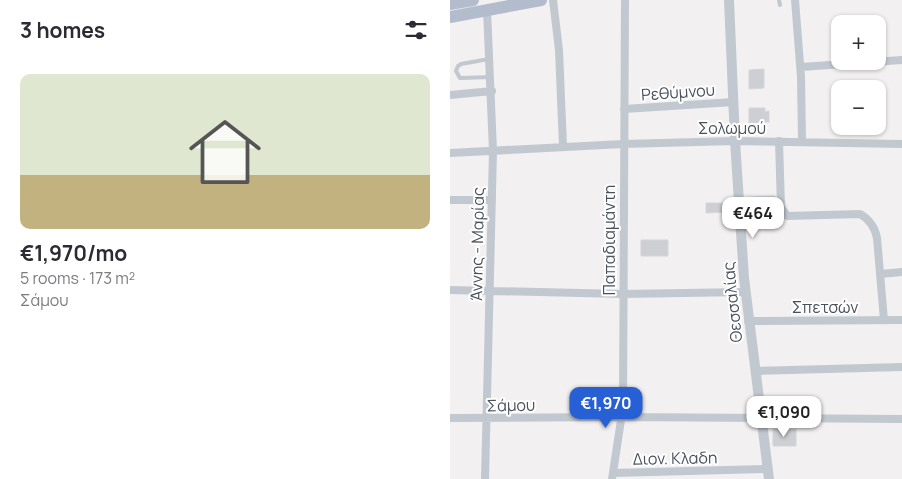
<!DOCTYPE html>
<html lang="en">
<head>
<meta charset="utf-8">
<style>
  body { margin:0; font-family:Manrope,sans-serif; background:#f2f2f3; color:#2b2b33; height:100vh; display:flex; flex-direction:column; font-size:19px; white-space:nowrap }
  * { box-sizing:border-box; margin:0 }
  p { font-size:16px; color:#7c7c81 }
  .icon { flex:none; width:28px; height:28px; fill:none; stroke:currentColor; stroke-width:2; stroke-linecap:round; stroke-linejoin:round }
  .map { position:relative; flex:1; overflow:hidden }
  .side { display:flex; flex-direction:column; background:#fff; width:450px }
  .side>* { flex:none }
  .tools { position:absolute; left:381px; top:15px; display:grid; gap:10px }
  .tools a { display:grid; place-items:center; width:55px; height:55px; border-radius:10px; background:#fff; box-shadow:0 1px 4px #0004; font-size:25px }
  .price { position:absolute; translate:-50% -42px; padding:0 11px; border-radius:10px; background:#fff; color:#222; font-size:16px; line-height:32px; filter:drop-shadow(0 1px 2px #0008) }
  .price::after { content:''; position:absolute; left:50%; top:30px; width:15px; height:11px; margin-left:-8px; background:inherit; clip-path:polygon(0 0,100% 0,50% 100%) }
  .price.selected { background:#275fd5; color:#fff }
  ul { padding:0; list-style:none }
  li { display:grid; align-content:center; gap:10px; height:265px; padding:0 20px }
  li span { display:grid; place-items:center; height:155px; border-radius:10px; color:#555 }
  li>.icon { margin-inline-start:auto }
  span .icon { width:90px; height:90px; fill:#fffc; stroke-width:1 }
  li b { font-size:21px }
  h2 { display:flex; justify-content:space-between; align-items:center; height:60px; padding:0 20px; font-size:21px }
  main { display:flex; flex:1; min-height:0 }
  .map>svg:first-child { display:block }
  .building { fill:#cdcfd4; stroke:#d4d5db }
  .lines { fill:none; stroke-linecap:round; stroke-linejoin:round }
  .service { stroke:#c2c8d0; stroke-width:4 }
  .minor { stroke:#c2c8d0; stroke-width:8 }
  .tertiary { stroke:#c2c8d0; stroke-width:10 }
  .primary { stroke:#b2bccc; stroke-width:12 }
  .labels { text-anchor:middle; stroke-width:4; stroke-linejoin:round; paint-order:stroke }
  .street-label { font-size:16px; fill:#49515c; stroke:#fff }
</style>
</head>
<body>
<main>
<section class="side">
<h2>3 homes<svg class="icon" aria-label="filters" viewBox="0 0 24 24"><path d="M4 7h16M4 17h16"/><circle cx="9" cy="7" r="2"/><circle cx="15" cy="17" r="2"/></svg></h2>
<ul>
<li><span style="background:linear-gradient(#dfe7d0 65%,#c2b280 0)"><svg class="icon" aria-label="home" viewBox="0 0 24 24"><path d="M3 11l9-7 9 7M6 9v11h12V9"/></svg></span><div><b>€1,970/mo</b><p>5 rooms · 173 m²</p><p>Σάμου</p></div></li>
</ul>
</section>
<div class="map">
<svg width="452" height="479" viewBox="0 0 452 479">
  <rect width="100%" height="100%" fill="#f2f0f0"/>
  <path class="building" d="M 314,69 L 314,88 L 299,89 L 299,70 Z
    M 299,108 L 315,108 L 315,112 L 319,111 L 319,122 L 299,123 Z
    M 325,196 L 325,207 L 302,207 L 301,197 Z
    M 256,203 L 275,203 L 275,212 L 256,213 Z
    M 191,240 L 218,240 L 218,256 L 191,256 Z
    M 323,429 L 346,429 L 346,446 L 323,446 Z"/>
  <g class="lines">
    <path class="service" d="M 329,0 L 330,5
      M 39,59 L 11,64 L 8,66 L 6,71 L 10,78 L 41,77"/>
    <path class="minor" d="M 103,0 L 109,50 L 113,146
      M 345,0 L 351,77 L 352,141
      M 351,67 L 452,60
      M 0,95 L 42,91
      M 174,109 L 284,102
      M 329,141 L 331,207 L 337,216 L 410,214 C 419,219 425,228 427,238 L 434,320
      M 0,153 L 173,144 L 285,141 L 452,144
      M 0,200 L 42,200
      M 430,274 L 452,272
      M 0,290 L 172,294 L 295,292
      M 298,321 L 452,320
      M 306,371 L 452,367
      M 0,418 L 172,417 L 452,419
      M 163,473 L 318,469
      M 35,479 L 43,151 L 37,10
      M 162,479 L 173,407 L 175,0"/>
    <path class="tertiary" d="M 279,0 L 285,141 L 294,278 L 319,479"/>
    <path class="primary" d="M 0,4 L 23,0
      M 0,17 L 91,0"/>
  </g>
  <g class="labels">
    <g class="street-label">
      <text transform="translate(228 92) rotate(-4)" y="6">Ρεθύμνου</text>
      <text x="282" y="134">Σολωμού</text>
      <text transform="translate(159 240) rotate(-90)" y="6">Παπαδιαμάντη</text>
      <text transform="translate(27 244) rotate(-89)" y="6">Άννης - Μαρίας</text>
      <text transform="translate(282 302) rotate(-96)" y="6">Θεσσαλίας</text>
      <text x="375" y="313">Σπετσών</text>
      <text transform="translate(61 405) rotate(-1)" y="6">Σάμου</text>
      <text transform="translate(225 458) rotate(-1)" y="6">Διον. Κλαδη</text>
    </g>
  </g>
</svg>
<div class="tools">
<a>+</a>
<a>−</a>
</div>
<b class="price" style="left:303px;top:239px">€464</b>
<b class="price selected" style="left:156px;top:429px">€1,970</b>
<b class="price" style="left:334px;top:438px">€1,090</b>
</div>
</main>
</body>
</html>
